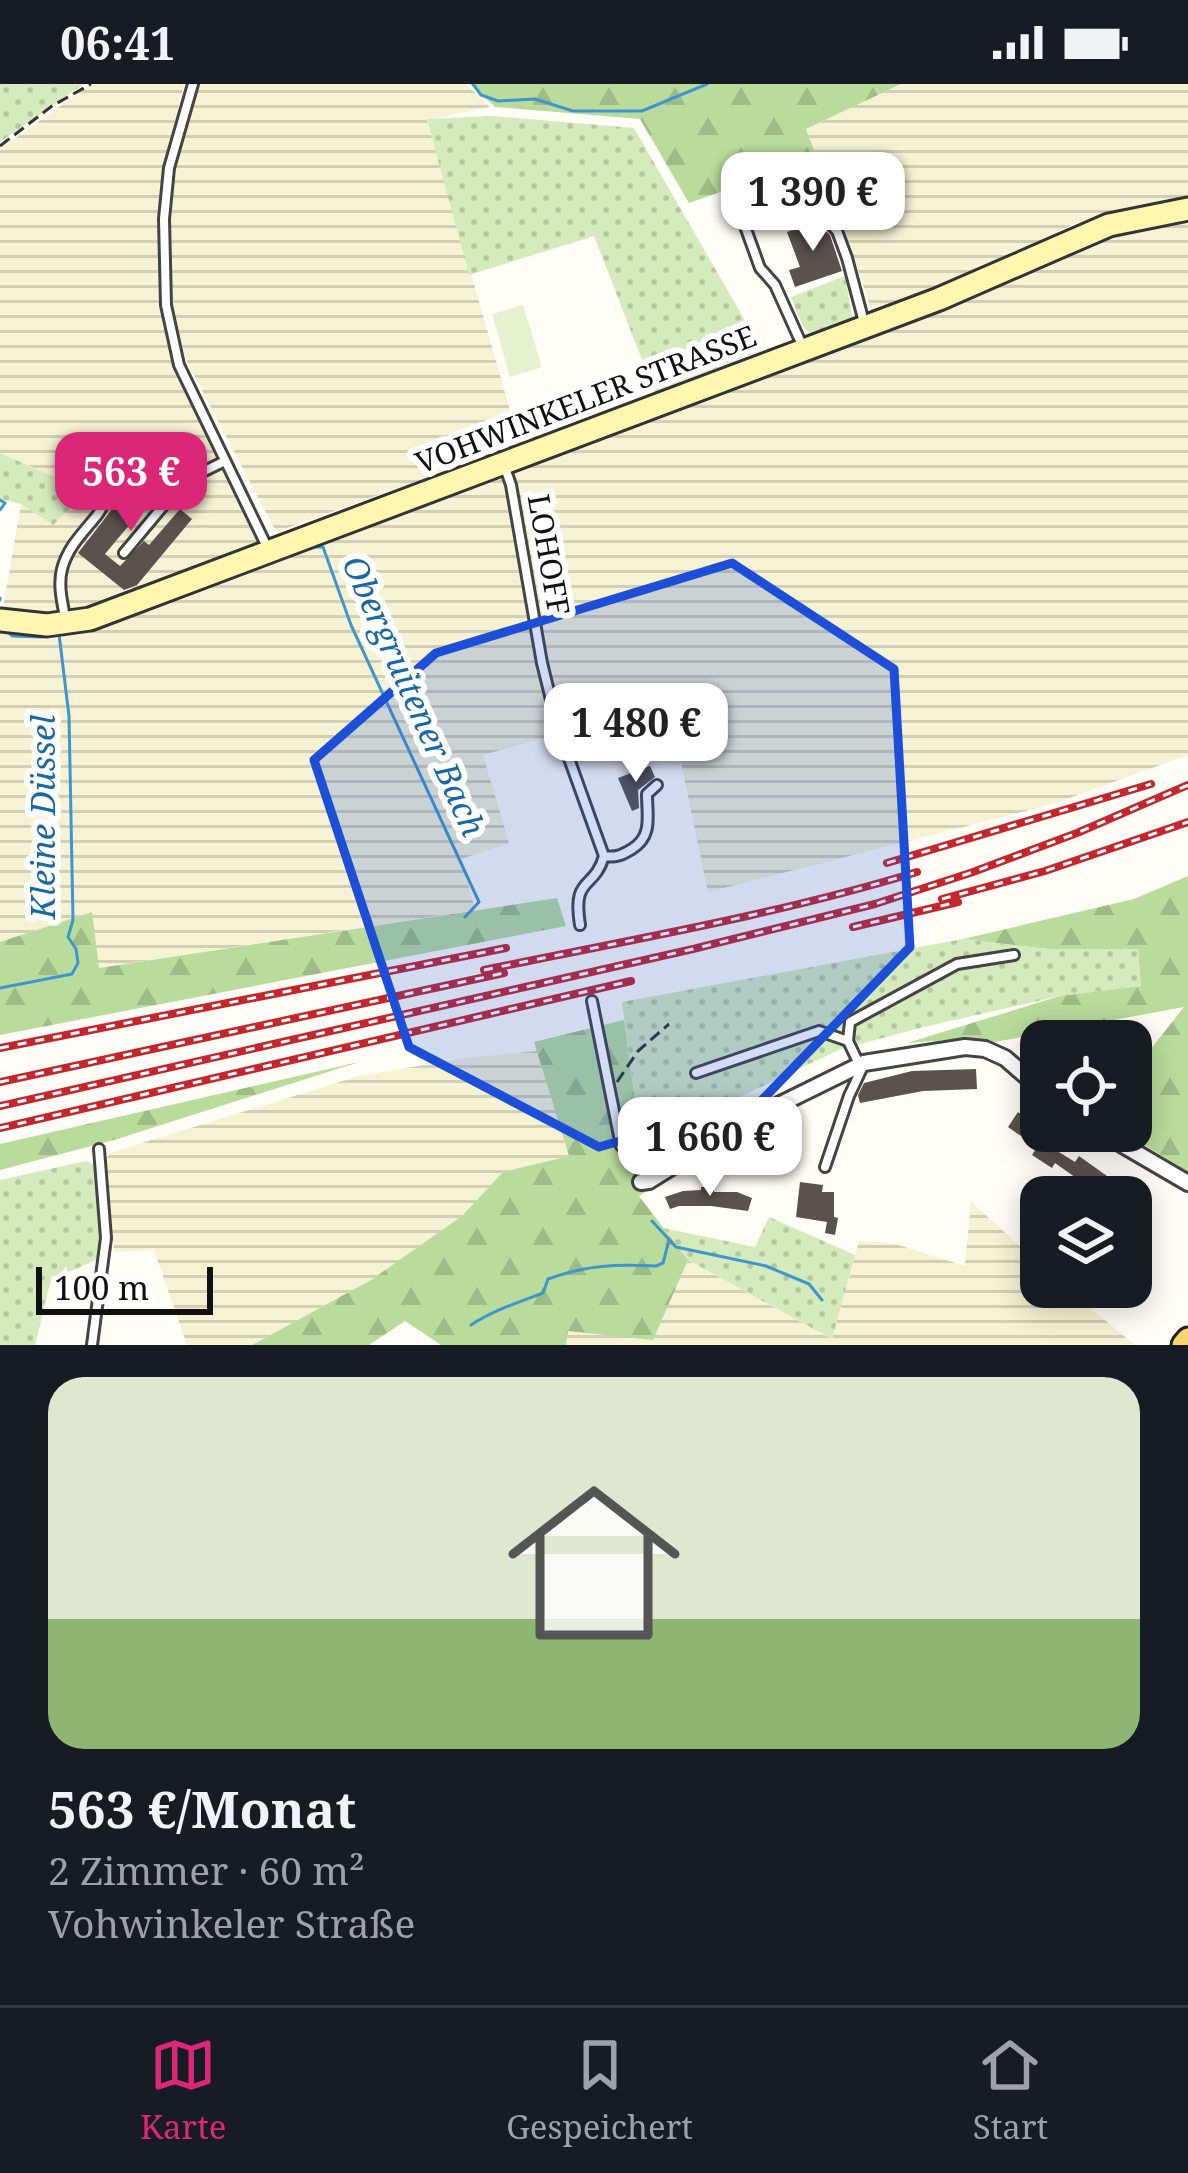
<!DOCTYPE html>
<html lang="de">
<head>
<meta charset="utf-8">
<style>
  body { margin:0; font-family:"Noto Serif",serif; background:#20242c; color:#f1f3f6; height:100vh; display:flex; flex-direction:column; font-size:45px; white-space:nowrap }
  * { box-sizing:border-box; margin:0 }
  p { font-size:39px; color:#9ea1a6 }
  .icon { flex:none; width:66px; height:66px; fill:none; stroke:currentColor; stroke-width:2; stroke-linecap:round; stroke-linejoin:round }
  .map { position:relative; height:1261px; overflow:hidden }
  .panel { display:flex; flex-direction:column; background:#171b24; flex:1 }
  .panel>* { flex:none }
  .controls { position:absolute; left:1020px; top:936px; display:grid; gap:24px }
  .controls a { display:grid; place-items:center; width:132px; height:132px; border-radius:24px; background:#171b24; box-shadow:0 6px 30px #0003; font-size:60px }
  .scale { position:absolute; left:36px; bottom:30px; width:177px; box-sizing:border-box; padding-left:12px; border:6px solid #111; border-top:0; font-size:33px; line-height:42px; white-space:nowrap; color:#111; -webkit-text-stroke:9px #fff; paint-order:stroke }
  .price { position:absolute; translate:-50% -102px; padding:0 27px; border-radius:24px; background:#fff; color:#222; font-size:39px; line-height:78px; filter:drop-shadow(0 3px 6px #0008) }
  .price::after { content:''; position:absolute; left:50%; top:72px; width:36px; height:27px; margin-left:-18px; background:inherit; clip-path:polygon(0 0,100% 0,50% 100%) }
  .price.active { background:#db2777; color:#fff }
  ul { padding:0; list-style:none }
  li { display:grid; align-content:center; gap:24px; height:636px; padding:0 48px }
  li+li { border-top:3px solid #363941 }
  li span { display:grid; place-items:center; height:372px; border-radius:36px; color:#555 }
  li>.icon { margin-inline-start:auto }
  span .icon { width:216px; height:216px; fill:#fffc; stroke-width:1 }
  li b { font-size:51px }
  .status { display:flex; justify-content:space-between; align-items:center; height:84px; padding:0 60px; background:#171b24; direction:ltr }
  .status svg { height:33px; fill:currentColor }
  .tab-bar { display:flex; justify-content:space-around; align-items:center; height:168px; border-top:3px solid #363941; background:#171b24; font-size:33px; color:#9ea1a6 }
  .tab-bar a { display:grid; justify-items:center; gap:6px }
  .tab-bar .active { color:#db2777 }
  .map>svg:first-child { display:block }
  .farmland { fill:url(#farmland-rules) }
  .green { fill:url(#green-dots) }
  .forest { fill:url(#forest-firs) }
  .pitch { fill:#e6f2cf }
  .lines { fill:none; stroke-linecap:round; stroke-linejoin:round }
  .stream { stroke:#3f96cf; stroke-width:3 }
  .building { fill:#5a524d }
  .lane-casing { stroke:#444; stroke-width:14 }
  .street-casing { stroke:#444; stroke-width:20 }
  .secondary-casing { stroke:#333; stroke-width:27 }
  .primary-casing { stroke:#222; stroke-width:27 }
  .path { stroke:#333; stroke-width:3; stroke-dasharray:12 6; stroke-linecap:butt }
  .lane { stroke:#fff; stroke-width:8 }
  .street { stroke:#fff; stroke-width:14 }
  .secondary { stroke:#fff6b0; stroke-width:21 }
  .primary { stroke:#f9d66b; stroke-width:21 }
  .rail-casing { stroke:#c4262e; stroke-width:8 }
  .rail { stroke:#fff; stroke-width:3; stroke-dasharray:9; stroke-linecap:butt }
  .marked { fill:#1d4ed8; fill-opacity:0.2; stroke:#1d4ed8; stroke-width:9; stroke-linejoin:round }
  .labels { text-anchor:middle; stroke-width:12; stroke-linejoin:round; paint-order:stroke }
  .street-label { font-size:30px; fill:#111; stroke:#fff }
  .water-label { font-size:33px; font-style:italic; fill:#1768a6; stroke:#fff }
</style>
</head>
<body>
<div class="status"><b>06:41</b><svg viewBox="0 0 49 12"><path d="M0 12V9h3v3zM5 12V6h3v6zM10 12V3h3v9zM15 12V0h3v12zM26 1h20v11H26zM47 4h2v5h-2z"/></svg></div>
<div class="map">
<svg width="1188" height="1261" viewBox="0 0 1188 1261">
  <defs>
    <pattern id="farmland-rules" width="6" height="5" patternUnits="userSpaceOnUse" patternTransform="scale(3)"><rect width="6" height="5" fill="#f6f3d4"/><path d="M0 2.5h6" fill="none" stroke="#d2cfb5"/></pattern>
    <pattern id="green-dots" width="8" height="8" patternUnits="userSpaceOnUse" patternTransform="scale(3)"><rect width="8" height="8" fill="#d5ebbd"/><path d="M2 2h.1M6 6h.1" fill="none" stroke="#b6c8a1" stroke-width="1.8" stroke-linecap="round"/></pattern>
    <pattern id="forest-firs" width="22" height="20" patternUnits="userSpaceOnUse" patternTransform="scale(3)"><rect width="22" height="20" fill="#b9dc9c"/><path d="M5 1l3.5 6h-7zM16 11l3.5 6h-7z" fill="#9ebc85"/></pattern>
  </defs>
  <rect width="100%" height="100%" fill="#fffdf5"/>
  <path class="farmland" d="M 98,0 L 184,0 L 164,83 L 159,186 L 167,257 L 197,334 L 263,465 L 73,534 L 2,530 L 21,420 L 53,441 L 126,367 L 76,402 L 0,369 L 0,65 L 87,3 Z
    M 200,0 L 466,0 L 490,23 L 427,36 L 518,354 L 517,361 L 276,448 L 185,274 L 174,224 L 169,180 L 172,99 L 181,52 Z
    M 901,0 L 1188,0 L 1188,113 L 1137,121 L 1073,140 L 1007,177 L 872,229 L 849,158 L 806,45 Z
    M 1188,131 L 1188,671 L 1053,720 L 708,808 L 672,635 L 564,648 L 483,671 L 509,759 L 462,775 L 475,826 L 98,884 L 91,829 L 0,858 L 0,545 L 44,556 L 80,549 L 1004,199 L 1083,159 Z
    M 537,967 L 569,1072 L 503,1088 L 463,1132 L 371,1196 L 252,1261 L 187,1261 L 154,1166 L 114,1168 L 105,1075 L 113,1068 L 359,992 L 465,974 Z
    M 971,1118 L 1041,1181 L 1041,1203 L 1065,1203 L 1135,1261 L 566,1261 L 568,1246 L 652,1255 L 688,1176 L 832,1255 L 859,1157 L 892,1159 L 965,1182 Z"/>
  <path class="green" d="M 0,0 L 84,0 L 0,58 Z
    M 492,32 L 634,44 L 762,266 L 655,309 L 594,152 L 469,191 L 427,35 Z
    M 845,192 L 853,238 C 809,258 808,259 791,213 Z
    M 135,361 L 53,441 L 21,420 L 0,415 L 0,369 L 76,402 Z
    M 963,855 L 1049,865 L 1138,864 L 1141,902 L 1060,912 L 924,943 L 841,965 L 641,1060 L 622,918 Z
    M 86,1077 L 95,1081 L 103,1173 L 51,1196 L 35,1261 L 0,1261 L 0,1096 Z
    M 769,1133 L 855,1171 L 832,1255 L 688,1176 L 663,1144 L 755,1163 Z"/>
  <path class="forest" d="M 470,0 L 901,0 L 806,45 L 817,74 L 689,119 L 640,35 L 495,23 Z
    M 1188,792 L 1188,1088 L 1122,1047 L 1131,1047 L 1131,998 L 1146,971 L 1184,923 L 995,958 L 962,955 L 907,959 L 1060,912 L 1141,902 L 1138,865 L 1049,865 L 963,855 L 1134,815 Z
    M 557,814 L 566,842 L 0,951 L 0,858 L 92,828 L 99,884 Z
    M 624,936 L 641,1059 L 674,1044 L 670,1093 L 639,1112 L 688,1176 L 653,1256 L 568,1247 L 566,1261 L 441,1261 L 405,1237 L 369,1261 L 252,1261 L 371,1196 L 462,1132 L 503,1088 L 569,1072 L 534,958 Z
    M 359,978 L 114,1056 L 0,1086 L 0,1060 Z"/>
  <path class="pitch" d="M 523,221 L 542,283 L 510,293 L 492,230 Z"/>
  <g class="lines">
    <path class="stream" d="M 473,0 L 481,11 L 498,17 L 535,15 L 573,27 L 642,27 L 707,0
      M 0,416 L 5,419 L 0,426
      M 313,463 L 323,463 L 351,541 L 479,818 L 465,833
      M 0,514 L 0,516
      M 0,904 L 72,890 L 78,879 L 76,865 L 68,853 L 73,836 L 69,632 L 59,550 L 41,553 L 12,552 L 8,548
      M 652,1137 L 676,1163 L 766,1182 L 809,1200 L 822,1216
      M 471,1241 C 492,1227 519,1218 543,1209 L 548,1195 C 587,1181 615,1180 656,1182 L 663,1179 L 669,1156"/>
  </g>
  <path class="building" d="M 816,138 L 830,151 L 842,187 L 795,203 L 789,186 L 800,183 L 787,148 Z
    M 137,384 L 161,403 L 105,470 L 120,482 L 144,457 L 149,461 L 180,425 L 192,435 L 137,501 L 124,506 L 78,469 L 120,415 L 117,412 L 123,399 Z
    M 650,682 L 655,693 L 638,706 L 639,724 L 632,727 L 618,694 Z
    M 976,985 L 977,1005 L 923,1007 L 860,1019 L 858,1011 L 864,999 L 912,987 Z
    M 1018,1028 L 1034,1039 L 1041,1034 L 1041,1057 L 1075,1078 L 1079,1072 L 1107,1092 L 1096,1108 L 1055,1079 L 1052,1084 L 1032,1071 L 1037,1063 L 1008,1043 Z
    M 768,1043 L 773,1052 L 761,1060 L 764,1065 L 731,1086 L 717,1076 Z
    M 800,1098 L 823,1101 L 822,1108 L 834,1108 L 834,1133 L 838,1134 L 835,1151 L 825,1149 L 827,1138 L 796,1133 Z
    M 701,1103 L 714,1103 L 714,1108 L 737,1108 L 752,1114 L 748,1127 L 711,1122 L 679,1122 L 670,1125 L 665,1113 L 683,1107 L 701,1106 Z"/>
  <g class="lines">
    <defs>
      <path id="lane" d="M 193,0 L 169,84 L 164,135 L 166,221 L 179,281 L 269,467
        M 802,261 L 775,201 L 760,184 L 742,134 L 772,115 L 803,111 L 837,147 L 847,174 L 865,242
        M 504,381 L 511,401 L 542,579 L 558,644 L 604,772 C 594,807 572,791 580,841
        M 124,469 L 184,397 L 225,377
        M 65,533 C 62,517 58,501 62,485 C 68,462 84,448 98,430 C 110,413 118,373 144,373 C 159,372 173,388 184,397
        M 604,772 C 616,774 622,771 632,765 C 653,752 647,732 647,710 L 657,701
        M 592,917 L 621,1062
        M 859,980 L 848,957 L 850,938 L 957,880 L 1014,871
        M 696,989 L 819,947 L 848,957
        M 825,1083 L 849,1012 L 864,980
        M 92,1261 L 106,1154 L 99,1065"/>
      <path id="street" d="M 1099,1047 L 1188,1099
        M 641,1098 L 649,1097 L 740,1040 L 864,979 L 965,963 L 985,965 L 1005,974 L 1041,1005"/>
      <path id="secondary" d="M 0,536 L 47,541 L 90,535 L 939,215 L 1109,141 L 1188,125"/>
      <path id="primary" d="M 1183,1261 L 1188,1255"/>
    </defs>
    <use href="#lane" class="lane-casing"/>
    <use href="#street" class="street-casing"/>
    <use href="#secondary" class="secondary-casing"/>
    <use href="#primary" class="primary-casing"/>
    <path class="path" d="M 0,62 L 52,22 L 91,0
      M 617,998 L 638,967 L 669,940"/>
    <use href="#lane" class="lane"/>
    <use href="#street" class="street"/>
    <use href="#secondary" class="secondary"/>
    <use href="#primary" class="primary"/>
    <defs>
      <path id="rail" d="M 887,779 L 1151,700
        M 942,815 L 1045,787 L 1188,738
        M 853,843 L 958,818
        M 484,886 C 629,856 776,831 917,788
        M 0,964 L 506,864
        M 0,998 L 504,889
        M 0,1022 L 693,865 L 875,820 L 973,788 L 1077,749 L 1188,701
        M 0,1044 L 631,897"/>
    </defs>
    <use href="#rail" class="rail-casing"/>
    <use href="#rail" class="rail"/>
  </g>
  <path class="marked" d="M 732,479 L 894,585 L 910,863 L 761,1017 L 599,1063 L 409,963 L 314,676 L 436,569 Z"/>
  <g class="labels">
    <g class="street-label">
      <text transform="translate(586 316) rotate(-21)" y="10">VOHWINKELER STRASSE</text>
      <text transform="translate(548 471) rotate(80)" y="10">LOHOFF</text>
    </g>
    <g class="water-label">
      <text transform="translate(414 612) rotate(66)" y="12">Obergruitener Bach</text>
      <text transform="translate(43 733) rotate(-90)" y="12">Kleine Düssel</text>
    </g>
  </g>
</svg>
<div class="controls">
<a><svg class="icon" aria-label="locate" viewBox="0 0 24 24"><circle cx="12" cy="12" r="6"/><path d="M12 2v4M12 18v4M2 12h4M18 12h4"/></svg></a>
<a><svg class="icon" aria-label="layers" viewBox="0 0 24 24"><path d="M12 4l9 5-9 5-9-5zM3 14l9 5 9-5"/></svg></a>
</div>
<div class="scale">100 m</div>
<b class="price" style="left:813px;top:170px">1 390 €</b>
<b class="price active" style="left:131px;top:450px">563 €</b>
<b class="price" style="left:636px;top:701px">1 480 €</b>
<b class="price" style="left:710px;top:1115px">1 660 €</b>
</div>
<section class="panel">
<ul>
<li><span style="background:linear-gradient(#dfe7d0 65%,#8fb573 0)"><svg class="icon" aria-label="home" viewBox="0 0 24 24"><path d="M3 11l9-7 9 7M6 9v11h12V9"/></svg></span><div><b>563 €/Monat</b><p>2 Zimmer · 60 m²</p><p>Vohwinkeler Straße</p></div></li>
</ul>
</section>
<nav class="tab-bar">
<a class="active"><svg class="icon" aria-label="map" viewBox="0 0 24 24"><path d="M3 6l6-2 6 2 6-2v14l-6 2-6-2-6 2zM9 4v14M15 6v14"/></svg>Karte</a>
<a><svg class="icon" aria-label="saved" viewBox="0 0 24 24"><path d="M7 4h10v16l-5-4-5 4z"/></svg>Gespeichert</a>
<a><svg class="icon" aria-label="home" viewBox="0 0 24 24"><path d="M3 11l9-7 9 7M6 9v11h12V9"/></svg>Start</a>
</nav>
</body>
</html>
